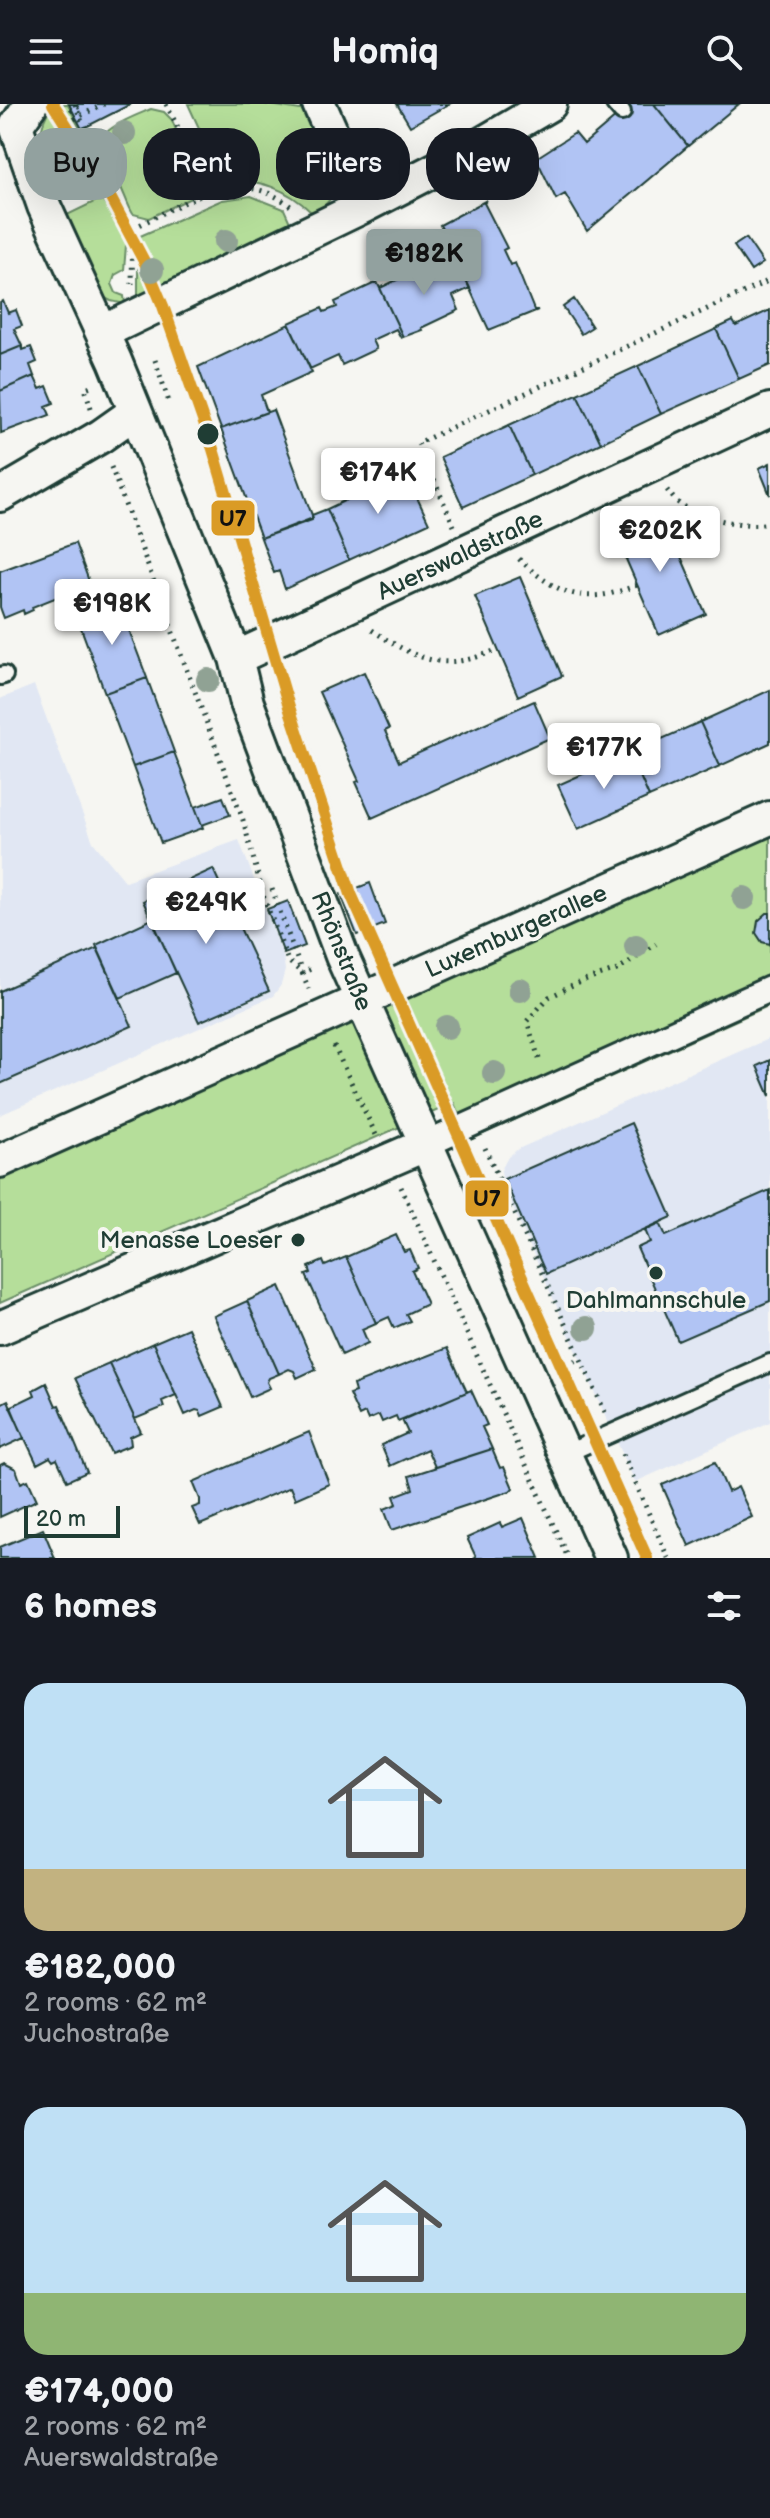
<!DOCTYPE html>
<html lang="en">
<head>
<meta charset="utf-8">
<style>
  body { margin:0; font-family:"Balsamiq Sans",sans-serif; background:#20242c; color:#f1f3f6; height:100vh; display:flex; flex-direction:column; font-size:30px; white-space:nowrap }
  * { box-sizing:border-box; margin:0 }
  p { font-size:26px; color:#9ea1a6 }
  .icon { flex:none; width:44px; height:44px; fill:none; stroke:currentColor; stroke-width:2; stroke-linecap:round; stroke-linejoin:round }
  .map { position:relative; height:1454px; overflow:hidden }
  .panel { display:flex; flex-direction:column; background:#171b24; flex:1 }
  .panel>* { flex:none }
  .hud { position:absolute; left:24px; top:24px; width:722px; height:72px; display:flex; gap:16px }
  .scale { position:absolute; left:24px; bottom:20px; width:96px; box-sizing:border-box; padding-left:8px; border:4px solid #1f3d34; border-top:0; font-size:22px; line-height:28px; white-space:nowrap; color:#1f3d34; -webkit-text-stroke:6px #f6f6f2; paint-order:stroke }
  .price { position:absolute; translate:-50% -68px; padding:0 18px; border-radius:8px; background:#fff; color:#222; font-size:26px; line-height:52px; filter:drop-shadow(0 2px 4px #0008) }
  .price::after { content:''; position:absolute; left:50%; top:48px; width:24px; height:18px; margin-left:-12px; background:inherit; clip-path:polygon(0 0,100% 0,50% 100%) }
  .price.on { background:#92a19f; color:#111 }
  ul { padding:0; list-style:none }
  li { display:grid; align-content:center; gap:16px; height:424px; padding:0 24px }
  li span { display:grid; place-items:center; height:248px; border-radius:24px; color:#555 }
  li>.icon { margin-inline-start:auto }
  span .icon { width:144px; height:144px; fill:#fffc; stroke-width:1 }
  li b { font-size:34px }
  h2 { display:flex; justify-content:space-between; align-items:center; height:96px; padding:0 24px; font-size:34px }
  .pill { padding:0 28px; border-radius:32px; background:#171b24; box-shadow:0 8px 32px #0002; font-size:28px; line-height:72px }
  .pill.on { background:#92a19f; color:#111 }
  header { display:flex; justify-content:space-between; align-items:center; height:104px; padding:0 24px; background:#171b24; font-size:36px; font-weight:800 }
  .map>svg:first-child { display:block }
  .built { fill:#e1e7f3 }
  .green { fill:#b5de9a; stroke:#6a8e67; stroke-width:2 }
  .building { fill:#b1c4f4; stroke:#1f3d34; stroke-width:2 }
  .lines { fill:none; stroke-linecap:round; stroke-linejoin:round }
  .service-casing { stroke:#1f3d34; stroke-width:22 }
  .pedestrian-casing { stroke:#1f3d34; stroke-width:30 }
  .minor-casing { stroke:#1f3d34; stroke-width:38 }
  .path { stroke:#1f3d34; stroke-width:5; stroke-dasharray:2 6; stroke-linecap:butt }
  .service { stroke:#f6f6f2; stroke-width:16 }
  .pedestrian { stroke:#f6f6f2; stroke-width:24 }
  .minor { stroke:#f6f6f2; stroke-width:32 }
  .metro-1-casing { stroke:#f6f6f2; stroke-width:18 }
  .metro-1 { stroke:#da9b25; stroke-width:12 }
  .tree { fill:#90a294 }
  .stop-dot { fill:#1f3d34; stroke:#f6f6f2; stroke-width:3 }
  .labels { text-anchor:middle; stroke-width:8; stroke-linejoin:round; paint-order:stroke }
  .street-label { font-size:24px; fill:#1f3d34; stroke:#f6f6f2 }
  .poi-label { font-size:24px; fill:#1f3d34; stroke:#f6f6f2; text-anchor:end }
  .line-badge { stroke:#f6f6f2; stroke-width:3 }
  .pale-badge-label { font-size:22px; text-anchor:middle; font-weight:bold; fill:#111 }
</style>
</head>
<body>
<header><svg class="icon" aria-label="menu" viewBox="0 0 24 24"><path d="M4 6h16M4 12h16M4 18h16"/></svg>Homiq<svg class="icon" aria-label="search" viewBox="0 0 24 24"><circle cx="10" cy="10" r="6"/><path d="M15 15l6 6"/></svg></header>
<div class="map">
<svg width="770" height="1454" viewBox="0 0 770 1454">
  <rect width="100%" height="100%" fill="#f6f6f2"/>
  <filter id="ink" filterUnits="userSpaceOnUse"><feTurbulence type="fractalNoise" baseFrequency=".0125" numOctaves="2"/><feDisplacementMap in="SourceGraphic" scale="16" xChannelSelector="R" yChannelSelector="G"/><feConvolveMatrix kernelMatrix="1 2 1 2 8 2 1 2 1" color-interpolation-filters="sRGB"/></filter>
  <g filter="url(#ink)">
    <path class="built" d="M 34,581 L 93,738 L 125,777 L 239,736 L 283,851 L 285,866 L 281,881 L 273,892 L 0,1011 L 0,595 Z
      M 770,934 L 770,1318 L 635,1378 L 503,1082 L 501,1066 L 508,1053 L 518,1045 Z"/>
    <path class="green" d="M 53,0 L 68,0 L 86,38 L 84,51 L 89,76 L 81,87 L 59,93 C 47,61 29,32 53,0 Z
      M 188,0 L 264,0 L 306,7 L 336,72 C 336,90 329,103 311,108 C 284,81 258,78 221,72 Z
      M 151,5 L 164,8 L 172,16 L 200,84 L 197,91 L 149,114 L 133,110 C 126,99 122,80 113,70 C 109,65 103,64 100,57 C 85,28 133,13 151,5 Z
      M 251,92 L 284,105 L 292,123 L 138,195 L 138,133 L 222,96 Z
      M 96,97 L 102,97 L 127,129 L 124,166 L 115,171 L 112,180 L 116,189 L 124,192 L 125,200 L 111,197 L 101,192 L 68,116 L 67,111 Z
      M 770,720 L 770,901 L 470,1036 L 454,999 L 0,1199 L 0,1074 L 317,930 Z"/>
    <path class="building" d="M 69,0 L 131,0 L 82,25 Z
      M 397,0 L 449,0 L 410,22 Z
      M 631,0 L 654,0 L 688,42 L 587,127 L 565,90 L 556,95 L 536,54 L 575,29 L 584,40 Z
      M 654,0 L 739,0 L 688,42 Z
      M 487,96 L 484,99 L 507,144 L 503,146 L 510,161 L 515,159 L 534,206 L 538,206 L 489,226 L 440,121 Z
      M 746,134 L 763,159 L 751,167 L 734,142 Z
      M 436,157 L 442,170 L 459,162 L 470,184 L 453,192 L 459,206 L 421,224 L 422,226 L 403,233 L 380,184 Z
      M 377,178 L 403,233 L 401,234 L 396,225 L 372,236 L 376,245 L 342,261 L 338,252 L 310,265 L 289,219 L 322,204 L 324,208 L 337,203 L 335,198 Z
      M 574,195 L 592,223 L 581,230 L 563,203 Z
      M 3,197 L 8,209 L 16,206 L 22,222 L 14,225 L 22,242 L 0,251 L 0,199 Z
      M 770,206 L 770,261 L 739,275 L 716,225 L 733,217 L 736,222 Z
      M 289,220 L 312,268 L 261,291 L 267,308 L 221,325 L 198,263 Z
      M 716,225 L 739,275 L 661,310 L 638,262 Z
      M 22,242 L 23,246 L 31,243 L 37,258 L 30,261 L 34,272 L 0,287 L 0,251 Z
      M 638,262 L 661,310 L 601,339 L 577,290 Z
      M 34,272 L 40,285 L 47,282 L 54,299 L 46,302 L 50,311 L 1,329 L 0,287 Z
      M 577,290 L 601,339 L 532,371 L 509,321 Z
      M 273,306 L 313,414 L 261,434 L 221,325 Z
      M 509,321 L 532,371 L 463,403 L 440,353 Z
      M 770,359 L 770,391 L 759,364 Z
      M 405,368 L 429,419 L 349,456 L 327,405 Z
      M 327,405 L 349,456 L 285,485 L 279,467 L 274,469 L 261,434 L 312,416 L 312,411 Z
      M 662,409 L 706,510 L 659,531 L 615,430 Z
      M 75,439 L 90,480 L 32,503 L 33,506 L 24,510 L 23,506 L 4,514 L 0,503 L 0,467 Z
      M 520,473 L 562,572 L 518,592 L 475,492 Z
      M 88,481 L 97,505 L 79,512 L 70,488 Z
      M 118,497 L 147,574 L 105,589 L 77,513 Z
      M 364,568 L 389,625 L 385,627 L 399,658 L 534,597 L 550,634 L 372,714 L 356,678 L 359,677 L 319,588 Z
      M 147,574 L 174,648 L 133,663 L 105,589 Z
      M 770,586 L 770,639 L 720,662 L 700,618 Z
      M 700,618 L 720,662 L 649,693 L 630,649 Z
      M 174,648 L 203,724 L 161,739 L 133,663 Z
      M 630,649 L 649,693 L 578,725 L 558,681 Z
      M 223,693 L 230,711 L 202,721 L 195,703 Z
      M 213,765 L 269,887 L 199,918 L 143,797 Z
      M 370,779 L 385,820 L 357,831 L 341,790 Z
      M 288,797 L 305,842 L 284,850 L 267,805 Z
      M 767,809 L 770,809 L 770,840 L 762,838 L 756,829 L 758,817 Z
      M 152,815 L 176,869 L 120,894 L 96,841 Z
      M 97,844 L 132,922 L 0,980 L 0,887 Z
      M 770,956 L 770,992 L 757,962 Z
      M 631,1019 L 672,1113 L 546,1170 L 504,1075 Z
      M 770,1086 L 770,1197 L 678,1237 L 637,1144 L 650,1138 L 645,1126 L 660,1119 L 666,1132 Z
      M 396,1131 L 404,1148 L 410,1146 L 418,1164 L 412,1167 L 427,1200 L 406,1210 L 410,1217 L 394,1224 L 389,1213 L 376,1219 L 346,1153 Z
      M 346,1153 L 376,1219 L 362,1225 L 368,1239 L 342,1251 L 306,1171 L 311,1169 L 309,1163 L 323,1157 L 325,1162 Z
      M 280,1182 L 316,1265 L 297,1274 L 294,1267 L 289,1265 L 279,1270 L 247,1197 Z
      M 247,1197 L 279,1270 L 269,1274 L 267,1278 L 270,1284 L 250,1293 L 214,1212 Z
      M 188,1224 L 223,1303 L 202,1312 L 200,1307 L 196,1306 L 185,1311 L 153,1239 Z
      M 153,1239 L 176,1291 L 162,1297 L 164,1303 L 135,1315 L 109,1259 Z
      M 447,1244 L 467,1288 L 398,1317 L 396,1312 L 382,1318 L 379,1311 L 368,1316 L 365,1309 L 359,1312 L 349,1290 L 355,1288 L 353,1281 Z
      M 109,1259 L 141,1328 L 130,1333 L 131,1341 L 111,1349 L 75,1274 Z
      M 46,1279 L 56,1302 L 59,1301 L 87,1368 L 67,1377 L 57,1355 L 53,1357 L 50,1353 L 37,1360 L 10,1303 L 35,1291 L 33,1286 Z
      M 471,1286 L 487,1321 L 482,1323 L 492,1345 L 435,1363 L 427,1345 L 390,1362 L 381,1341 L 408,1329 L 402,1316 Z
      M 8,1296 L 24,1334 L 0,1345 L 0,1300 Z
      M 309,1328 L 329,1380 L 295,1395 L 290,1383 L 200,1421 L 192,1404 L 200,1401 L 200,1395 L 193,1378 Z
      M 492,1345 L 500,1364 L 504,1363 L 513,1384 L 510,1387 L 392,1426 L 384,1405 L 397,1400 L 394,1392 L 413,1385 L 409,1372 Z
      M 715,1358 L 728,1388 L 738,1383 L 752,1413 L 689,1442 L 662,1381 Z
      M 4,1359 L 16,1365 L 21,1379 L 28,1376 L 37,1396 L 0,1413 L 0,1361 Z
      M 523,1414 L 540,1454 L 474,1454 L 476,1453 L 467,1434 L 500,1419 L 502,1423 Z
      M 43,1425 L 55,1454 L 0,1454 L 0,1443 Z"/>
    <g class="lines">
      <defs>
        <path id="service" d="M 615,0 L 622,8
          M 0,572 L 4,571
          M 565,1350 L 770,1259"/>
        <path id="pedestrian" d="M 427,1040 L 770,885"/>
        <path id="minor" d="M 31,0 L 16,22 L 44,102 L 115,257 L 236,554 L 247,599 L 342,852 L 611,1454
          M 364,102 L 458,54 L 550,0
          M 103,228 L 364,102 L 319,0
          M 0,391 L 101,332 L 135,308
          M 236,554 L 770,306
          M 0,1057 L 770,714
          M 0,1224 L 427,1040"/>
      </defs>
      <use href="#service" class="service-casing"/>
      <use href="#pedestrian" class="pedestrian-casing"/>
      <use href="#minor" class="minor-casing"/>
      <path class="path" d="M 75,0 L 104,74 L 133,124 L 132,180
        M 166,0 L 211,88
        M 70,7 L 84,0
        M 74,15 L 104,0
        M 73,89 L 104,74
        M 133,124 C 187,99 238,59 293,104
        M 155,256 L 169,298
        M 91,304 L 85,284 L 94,281
        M 111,363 L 243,716 L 264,794 L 288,857 L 302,869 L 309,885
        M 667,386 C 671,391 675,397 680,400 C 703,415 744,424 770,419
        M 454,422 L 418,339 L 770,176
        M 519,455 C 558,492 586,502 637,481
        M 372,526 C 419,557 444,569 498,545
        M 278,579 L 286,604
        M 295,628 L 335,722 L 334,734
        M 345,757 L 377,838 L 369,841
        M 272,785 L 302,869 L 315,863
        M 408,909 L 446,999
        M 334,942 L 376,1031
        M 539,955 L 527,917 L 549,893 L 581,878 L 617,866 L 656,840
        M 485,1044 L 605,1308
        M 401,1083 L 568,1454
        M 560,1264 L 579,1255
        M 623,1350 L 668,1454"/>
      <use href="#service" class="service"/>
      <use href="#pedestrian" class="pedestrian"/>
      <use href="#minor" class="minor"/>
      <defs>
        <path id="metro-1" d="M 53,0 L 100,74 L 145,159 L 163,202 L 213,345 L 290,606 L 351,790 L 647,1454"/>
      </defs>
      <use href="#metro-1" class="metro-1-casing"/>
      <use href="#metro-1" class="metro-1"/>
    </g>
    <g class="tree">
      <circle cx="124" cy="29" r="12"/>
      <circle cx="226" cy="137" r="12"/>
      <circle cx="152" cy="166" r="12"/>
      <circle cx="208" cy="576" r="12"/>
      <circle cx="744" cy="794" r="12"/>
      <circle cx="636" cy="842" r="12"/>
      <circle cx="520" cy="886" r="12"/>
      <circle cx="447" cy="923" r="12"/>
      <circle cx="494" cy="969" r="12"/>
      <circle cx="586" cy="1224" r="12"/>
    </g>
  </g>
  <g class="stop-dot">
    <circle cx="208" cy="330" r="12"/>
    <circle cx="298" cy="1136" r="8"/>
    <circle cx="656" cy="1169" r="8"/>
  </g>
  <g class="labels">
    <g class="street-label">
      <text transform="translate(460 451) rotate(-25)" y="8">Auerswaldstraße</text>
      <text transform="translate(516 827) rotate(-24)" y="8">Luxemburgerallee</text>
      <text transform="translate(342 847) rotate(68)" y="8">Rhönstraße</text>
    </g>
    <g class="poi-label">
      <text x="282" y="1144">Menasse Loeser</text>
      <text x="656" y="1204" text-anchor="middle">Dahlmannschule</text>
    </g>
  </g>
  <g class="line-badge">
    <rect x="210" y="395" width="46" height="38" rx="8" fill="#da9b25"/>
    <rect x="464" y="1075" width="46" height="39" rx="8" fill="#da9b25"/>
  </g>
  <g class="pale-badge-label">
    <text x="233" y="422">U7</text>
    <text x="487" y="1102">U7</text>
  </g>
</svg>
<div class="scale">20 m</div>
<b class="price on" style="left:424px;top:193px">€182K</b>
<b class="price" style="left:378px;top:412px">€174K</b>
<b class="price" style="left:660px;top:470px">€202K</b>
<b class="price" style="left:112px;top:543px">€198K</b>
<b class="price" style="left:604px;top:687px">€177K</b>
<b class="price" style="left:206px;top:842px">€249K</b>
<div class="hud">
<a class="pill on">Buy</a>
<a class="pill">Rent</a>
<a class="pill">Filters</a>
<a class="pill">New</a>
</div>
</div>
<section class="panel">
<h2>6 homes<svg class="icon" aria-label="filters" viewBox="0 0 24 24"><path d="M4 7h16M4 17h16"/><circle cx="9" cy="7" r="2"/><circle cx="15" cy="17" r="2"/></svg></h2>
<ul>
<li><span style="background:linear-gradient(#bfe0f5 75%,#c2b280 0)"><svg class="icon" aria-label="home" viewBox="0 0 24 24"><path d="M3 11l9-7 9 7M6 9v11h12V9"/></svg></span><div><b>€182,000</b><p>2 rooms · 62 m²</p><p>Juchostraße</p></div></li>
<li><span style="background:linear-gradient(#bfe0f5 75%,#8fb573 0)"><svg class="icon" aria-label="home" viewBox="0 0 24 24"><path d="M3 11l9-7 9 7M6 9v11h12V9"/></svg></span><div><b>€174,000</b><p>2 rooms · 62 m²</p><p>Auerswaldstraße</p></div></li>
</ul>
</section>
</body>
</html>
